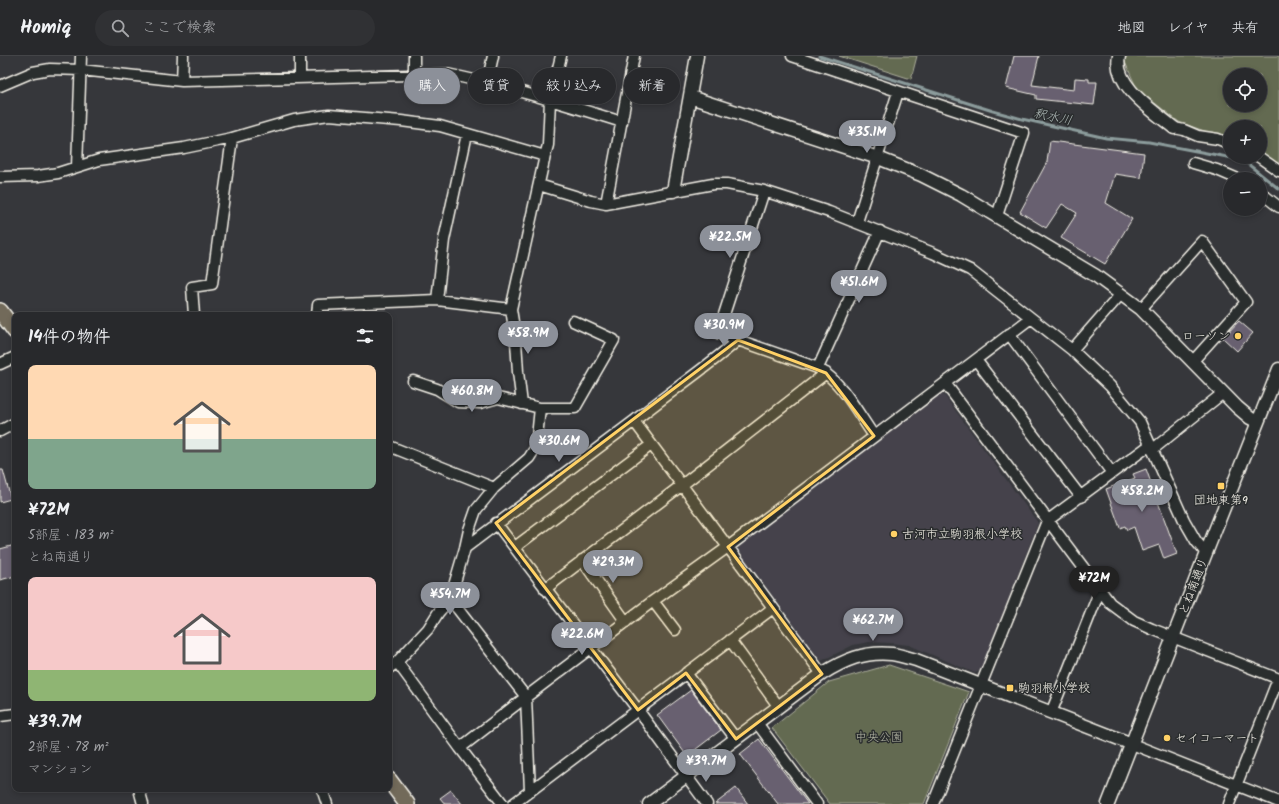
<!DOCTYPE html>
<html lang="ja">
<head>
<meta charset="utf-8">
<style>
  body { margin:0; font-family:Kalam,"Klee One",sans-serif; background:#303134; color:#f1f3f6; height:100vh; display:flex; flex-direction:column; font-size:15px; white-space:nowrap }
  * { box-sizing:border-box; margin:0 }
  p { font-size:13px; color:#a5a6a9 }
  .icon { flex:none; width:22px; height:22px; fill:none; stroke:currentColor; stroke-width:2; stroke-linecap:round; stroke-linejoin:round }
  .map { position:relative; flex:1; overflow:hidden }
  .panel { position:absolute; left:12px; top:256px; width:380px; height:480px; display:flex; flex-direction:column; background:#28292c; border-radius:8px; box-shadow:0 2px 6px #0003,0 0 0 1px #444548 }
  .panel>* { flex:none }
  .banner { position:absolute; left:404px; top:12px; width:380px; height:36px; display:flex; gap:8px }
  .buttons { position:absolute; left:1223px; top:12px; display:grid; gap:8px }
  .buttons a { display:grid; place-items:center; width:44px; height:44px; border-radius:50%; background:#28292c; box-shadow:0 2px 6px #0003,0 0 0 1px #444548; font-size:20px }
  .price { position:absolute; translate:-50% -34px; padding:0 9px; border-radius:14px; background:#8c9099; color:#fff; font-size:13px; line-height:26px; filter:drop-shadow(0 1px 2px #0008) }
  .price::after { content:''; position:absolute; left:50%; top:24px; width:12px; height:9px; margin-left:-6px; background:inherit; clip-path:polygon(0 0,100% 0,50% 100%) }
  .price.active { background:#222; color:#fff }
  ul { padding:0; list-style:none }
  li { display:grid; align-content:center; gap:8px; height:212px; padding:0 16px }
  li span { display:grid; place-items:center; height:124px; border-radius:8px; color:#555 }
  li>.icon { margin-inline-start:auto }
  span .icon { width:72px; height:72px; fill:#fffc; stroke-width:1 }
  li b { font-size:17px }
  h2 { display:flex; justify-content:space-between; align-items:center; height:48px; padding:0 16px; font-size:17px }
  .tag { padding:0 14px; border-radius:18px; background:#28292c; box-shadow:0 2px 6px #0003,0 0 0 1px #444548; font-size:14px; line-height:36px }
  .tag.active { background:#8c9099; color:#fff }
  header { display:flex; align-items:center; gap:24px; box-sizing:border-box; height:56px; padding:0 20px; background:#28292c; border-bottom:1px solid #444548 }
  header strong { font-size:19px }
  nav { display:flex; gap:22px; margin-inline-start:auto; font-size:14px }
  .search { width:280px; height:36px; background:#303134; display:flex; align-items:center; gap:10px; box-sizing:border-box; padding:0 14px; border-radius:22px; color:#a5a6a9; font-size:15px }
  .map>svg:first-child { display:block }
  .built { fill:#45434b }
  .green { fill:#646b51; stroke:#acae9c; fill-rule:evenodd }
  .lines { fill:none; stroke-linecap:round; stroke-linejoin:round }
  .stream { stroke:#8c9c9c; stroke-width:3 }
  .building { fill:#686070; stroke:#f4f1e8 }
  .minor-casing { stroke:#f4f1e8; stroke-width:13 }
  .tertiary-casing { stroke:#f4f1e8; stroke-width:15 }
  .primary-casing { stroke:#f4f1e8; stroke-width:18 }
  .minor { stroke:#2a2d2e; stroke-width:10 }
  .tertiary { stroke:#2a2d2e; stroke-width:12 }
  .primary { stroke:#726b5a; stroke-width:15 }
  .marked { fill:#ffd166; fill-opacity:0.2; stroke:#ffd166; stroke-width:3; stroke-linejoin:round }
  .poi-dot { fill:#ffd166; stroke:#2a2d2e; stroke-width:1.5 }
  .labels { text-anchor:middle; stroke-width:3; stroke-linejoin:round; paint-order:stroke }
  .poi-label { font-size:12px; fill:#f4f1e8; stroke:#2a2d2e; text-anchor:start }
  .street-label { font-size:12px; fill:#f4f1e8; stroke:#2a2d2e }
  .park-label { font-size:12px; fill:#b3b5a4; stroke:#2a2d2e }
  .water-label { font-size:13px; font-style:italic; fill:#aeb8b6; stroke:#2a2d2e }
</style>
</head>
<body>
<header>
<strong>Homiq</strong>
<div class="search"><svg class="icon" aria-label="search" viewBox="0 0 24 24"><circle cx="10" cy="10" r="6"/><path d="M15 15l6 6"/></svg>ここで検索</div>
<nav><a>地図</a><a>レイヤ</a><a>共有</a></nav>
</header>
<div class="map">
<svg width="1279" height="748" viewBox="0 0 1279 748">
  <rect width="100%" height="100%" fill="#36373b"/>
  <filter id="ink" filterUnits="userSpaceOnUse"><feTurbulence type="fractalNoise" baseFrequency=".025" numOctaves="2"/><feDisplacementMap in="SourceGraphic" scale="8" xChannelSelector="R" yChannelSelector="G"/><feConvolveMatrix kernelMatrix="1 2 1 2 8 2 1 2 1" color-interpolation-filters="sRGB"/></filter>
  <g filter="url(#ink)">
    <path class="built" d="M 940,337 L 944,339 L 1038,467 L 981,614 L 975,617 L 909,589 L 891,587 L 869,586 L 853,589 L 821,605 L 738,493 L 739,489 Z"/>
    <path class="green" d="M 839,0 L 917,0 L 911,23 Z
      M 1126,0 L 1279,0 L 1279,108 L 1260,98 L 1260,71 L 1230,71 L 1230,84 L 1179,66 L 1137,33 L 1125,6 ZM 1230,19 L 1260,19 L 1260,49 L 1230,49 Z
      M 889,609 L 969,636 L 924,748 L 830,748 L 772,672 L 829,626 Z"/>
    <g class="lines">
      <path class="stream" d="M 819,0 L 993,55 L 1022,63 L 1106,82 L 1149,86 L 1243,104 L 1279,133"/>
    </g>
    <path class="building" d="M 1014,0 L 1039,0 L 1032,29 L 1074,34 L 1075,22 L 1089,23 L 1089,26 L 1097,26 L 1094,49 L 1036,43 L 1036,39 L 1006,32 Z
      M 1050,85 L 1144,97 L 1141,122 L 1115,118 L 1106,147 L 1132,163 L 1105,208 L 1061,182 L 1077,157 L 1062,148 L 1046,172 L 1020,156 L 1047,106 Z
      M 1239,265 L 1253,277 L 1237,295 L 1223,282 Z
      M 1146,413 L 1177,498 L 1164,503 L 1159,489 L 1142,495 L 1134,471 L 1127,474 L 1125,470 L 1120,472 L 1106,433 L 1135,422 L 1133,418 Z
      M 0,414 L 3,414 L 11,443 L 0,446 Z
      M 15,489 L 15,520 L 0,524 L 0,493 Z
      M 691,634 L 721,674 L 687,700 L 657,659 Z
      M 759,683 L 808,748 L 778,748 L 740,698 Z
      M 736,732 L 748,748 L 715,748 Z
      M 451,734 L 462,748 L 445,748 L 440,742 Z"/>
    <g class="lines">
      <defs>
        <path id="minor" d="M 414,0 L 414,18
          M 792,0 L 1024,77 L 997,160
          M 300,22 L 300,0
          M 182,25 L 183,0
          M 487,27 L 493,0
          M 0,30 L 33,16 L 50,13 L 81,14 L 182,25 L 447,18 C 506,30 564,48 622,66
          M 1174,72 L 1184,74 L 1198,80 L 1218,83 L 1230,88
          M 545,100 L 548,89 L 550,44 L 561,0
          M 1259,101 L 1279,115
          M 1193,107 L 1217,114 L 1238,123
          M 77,111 L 81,0
          M 0,121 L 38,120 L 58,117 L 99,104 L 184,92 L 232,82 L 294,64 L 329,59 L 401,65 L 440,70 L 545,100 L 511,253 L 516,285 L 518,316 L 522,348
          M 539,129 L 591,145 L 606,148 L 713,128 L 727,128 L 764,135 L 829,156 L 933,197 L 970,214 L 1072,294 L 1110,330 L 1140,366 L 1184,464 L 1196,485 L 1206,497
          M 1260,136 L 1279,151
          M 606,148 L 634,0
          M 857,166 L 898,36
          M 437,244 L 444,184 L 467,78
          M 1141,253 L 1202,185 L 1246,246 L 1192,306
          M 194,259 L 192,231 L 212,228 L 232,82
          M 317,259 L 318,249 L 437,244 L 511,253
          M 1009,278 L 1112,417
          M 738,284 L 718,277 L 764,135
          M 1072,294 L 1121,238
          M 976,304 L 1081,441
          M 0,308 L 15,301
          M 818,312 L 880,175
          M 413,325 L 437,333 L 458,346 L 480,347 L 498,342 L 540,352 L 575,352 L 614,284 L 573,265
          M 945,327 L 1110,547 L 1134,565 L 1152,573 L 1279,623
          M 634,365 L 728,491 L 822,618
          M 0,375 L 15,367
          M 389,390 L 494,432
          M 1152,394 L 1223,337
          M 496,467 L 638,654 L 707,748
          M 515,491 L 651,389
          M 465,492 L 634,365 C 668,337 705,313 738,284 L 818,312 C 843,327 857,356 874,380
          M 582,504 L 626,566
          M 545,533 L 682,429 L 826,317
          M 450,543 L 526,641 L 530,735
          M 653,545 L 675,574
          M 730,584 L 779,651
          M 397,606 L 460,692 L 503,748
          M 389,612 L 397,606 L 428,573 L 438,557 L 450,543 L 465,492 L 469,474 L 476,454 L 494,432 L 529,402 L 536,391 L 540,352
          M 686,617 L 736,683
          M 1051,657 L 1100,534
          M 0,660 L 15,658
          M 757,667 L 817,748
          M 1132,688 L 1279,746
          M 460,692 L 526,641 L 653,545 L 728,491 L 1031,262
          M 139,733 L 143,748
          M 322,733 L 327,748
          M 513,748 L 773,552
          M 933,748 L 1047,465 L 1150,389
          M 1229,748 L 1278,623"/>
        <path id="tertiary" d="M 1119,0 C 1112,29 1155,56 1174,72
          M 690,41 L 878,102 L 921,119 L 961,139 L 1096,220 L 1141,253 L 1237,351 L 1250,362 L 1258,366
          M 673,135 L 697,0
          M 649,748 L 822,618 C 844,604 865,595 892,598 C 900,599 908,602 916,604 L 1132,688
          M 1108,748 L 1206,497 L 1279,313"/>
        <path id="primary" d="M 0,255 L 15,275
          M 389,724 L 407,748"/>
      </defs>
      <use href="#minor" class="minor-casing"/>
      <use href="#tertiary" class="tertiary-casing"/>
      <use href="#primary" class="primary-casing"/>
      <use href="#minor" class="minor"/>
      <use href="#tertiary" class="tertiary"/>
      <use href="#primary" class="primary"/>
    </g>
  </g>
  <path class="marked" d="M 738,284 L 826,317 L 874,380 L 728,491 L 822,618 L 736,683 L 686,617 L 638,654 L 496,467 Z"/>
  <g class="poi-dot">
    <circle cx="1238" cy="280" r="4"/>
    <rect x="1217" y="426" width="8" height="8" rx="2"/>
    <circle cx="894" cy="478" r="4"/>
    <rect x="1006" y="628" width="8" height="8" rx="2"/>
    <circle cx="1167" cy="682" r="4"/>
  </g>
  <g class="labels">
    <g class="poi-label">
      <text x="1230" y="284" text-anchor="end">ローソン</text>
      <text x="1221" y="448" text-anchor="middle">団地東第9</text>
      <text x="902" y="482">古河市立駒羽根小学校</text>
      <text x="1018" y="636">駒羽根小学校</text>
      <text x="1175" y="686">セイコーマート</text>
    </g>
    <g class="street-label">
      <text transform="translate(1193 530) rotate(-69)" y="4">とね南通り</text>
    </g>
    <g class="park-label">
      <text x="879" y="685">中央公園</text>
    </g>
    <g class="water-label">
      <text transform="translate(1053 60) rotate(12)" y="5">釈水川</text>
    </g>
  </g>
</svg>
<div class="buttons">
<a><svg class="icon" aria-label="locate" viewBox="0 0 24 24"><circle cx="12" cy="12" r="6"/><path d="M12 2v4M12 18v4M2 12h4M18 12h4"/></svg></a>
<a>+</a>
<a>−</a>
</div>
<b class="price" style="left:867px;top:98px">¥35.1M</b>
<b class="price" style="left:730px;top:203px">¥22.5M</b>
<b class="price" style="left:859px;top:248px">¥51.6M</b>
<b class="price" style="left:724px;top:291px">¥30.9M</b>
<b class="price" style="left:528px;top:299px">¥58.9M</b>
<b class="price" style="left:472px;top:357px">¥60.8M</b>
<b class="price" style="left:559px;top:407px">¥30.6M</b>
<b class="price" style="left:1142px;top:457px">¥58.2M</b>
<b class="price" style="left:613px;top:528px">¥29.3M</b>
<b class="price active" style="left:1094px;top:544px">¥72M</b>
<b class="price" style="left:450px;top:560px">¥54.7M</b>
<b class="price" style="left:873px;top:586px">¥62.7M</b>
<b class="price" style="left:582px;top:600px">¥22.6M</b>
<b class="price" style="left:706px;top:727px">¥39.7M</b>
<div class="banner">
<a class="tag active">購入</a>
<a class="tag">賃貸</a>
<a class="tag">絞り込み</a>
<a class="tag">新着</a>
</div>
<section class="panel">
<h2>14件の物件<svg class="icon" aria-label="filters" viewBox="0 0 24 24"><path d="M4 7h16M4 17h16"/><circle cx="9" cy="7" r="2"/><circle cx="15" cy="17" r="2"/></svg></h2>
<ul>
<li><span style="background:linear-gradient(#ffd9b3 60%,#7fa58c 0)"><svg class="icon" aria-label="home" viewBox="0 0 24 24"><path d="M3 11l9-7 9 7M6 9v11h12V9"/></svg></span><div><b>¥72M</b><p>5部屋 · 183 m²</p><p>とね南通り</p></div></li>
<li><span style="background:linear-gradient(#f6c9c9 75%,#8fb573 0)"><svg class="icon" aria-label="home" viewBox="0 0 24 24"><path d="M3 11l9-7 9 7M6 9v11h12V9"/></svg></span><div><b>¥39.7M</b><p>2部屋 · 78 m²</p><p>マンション</p></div></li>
</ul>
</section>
</div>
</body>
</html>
